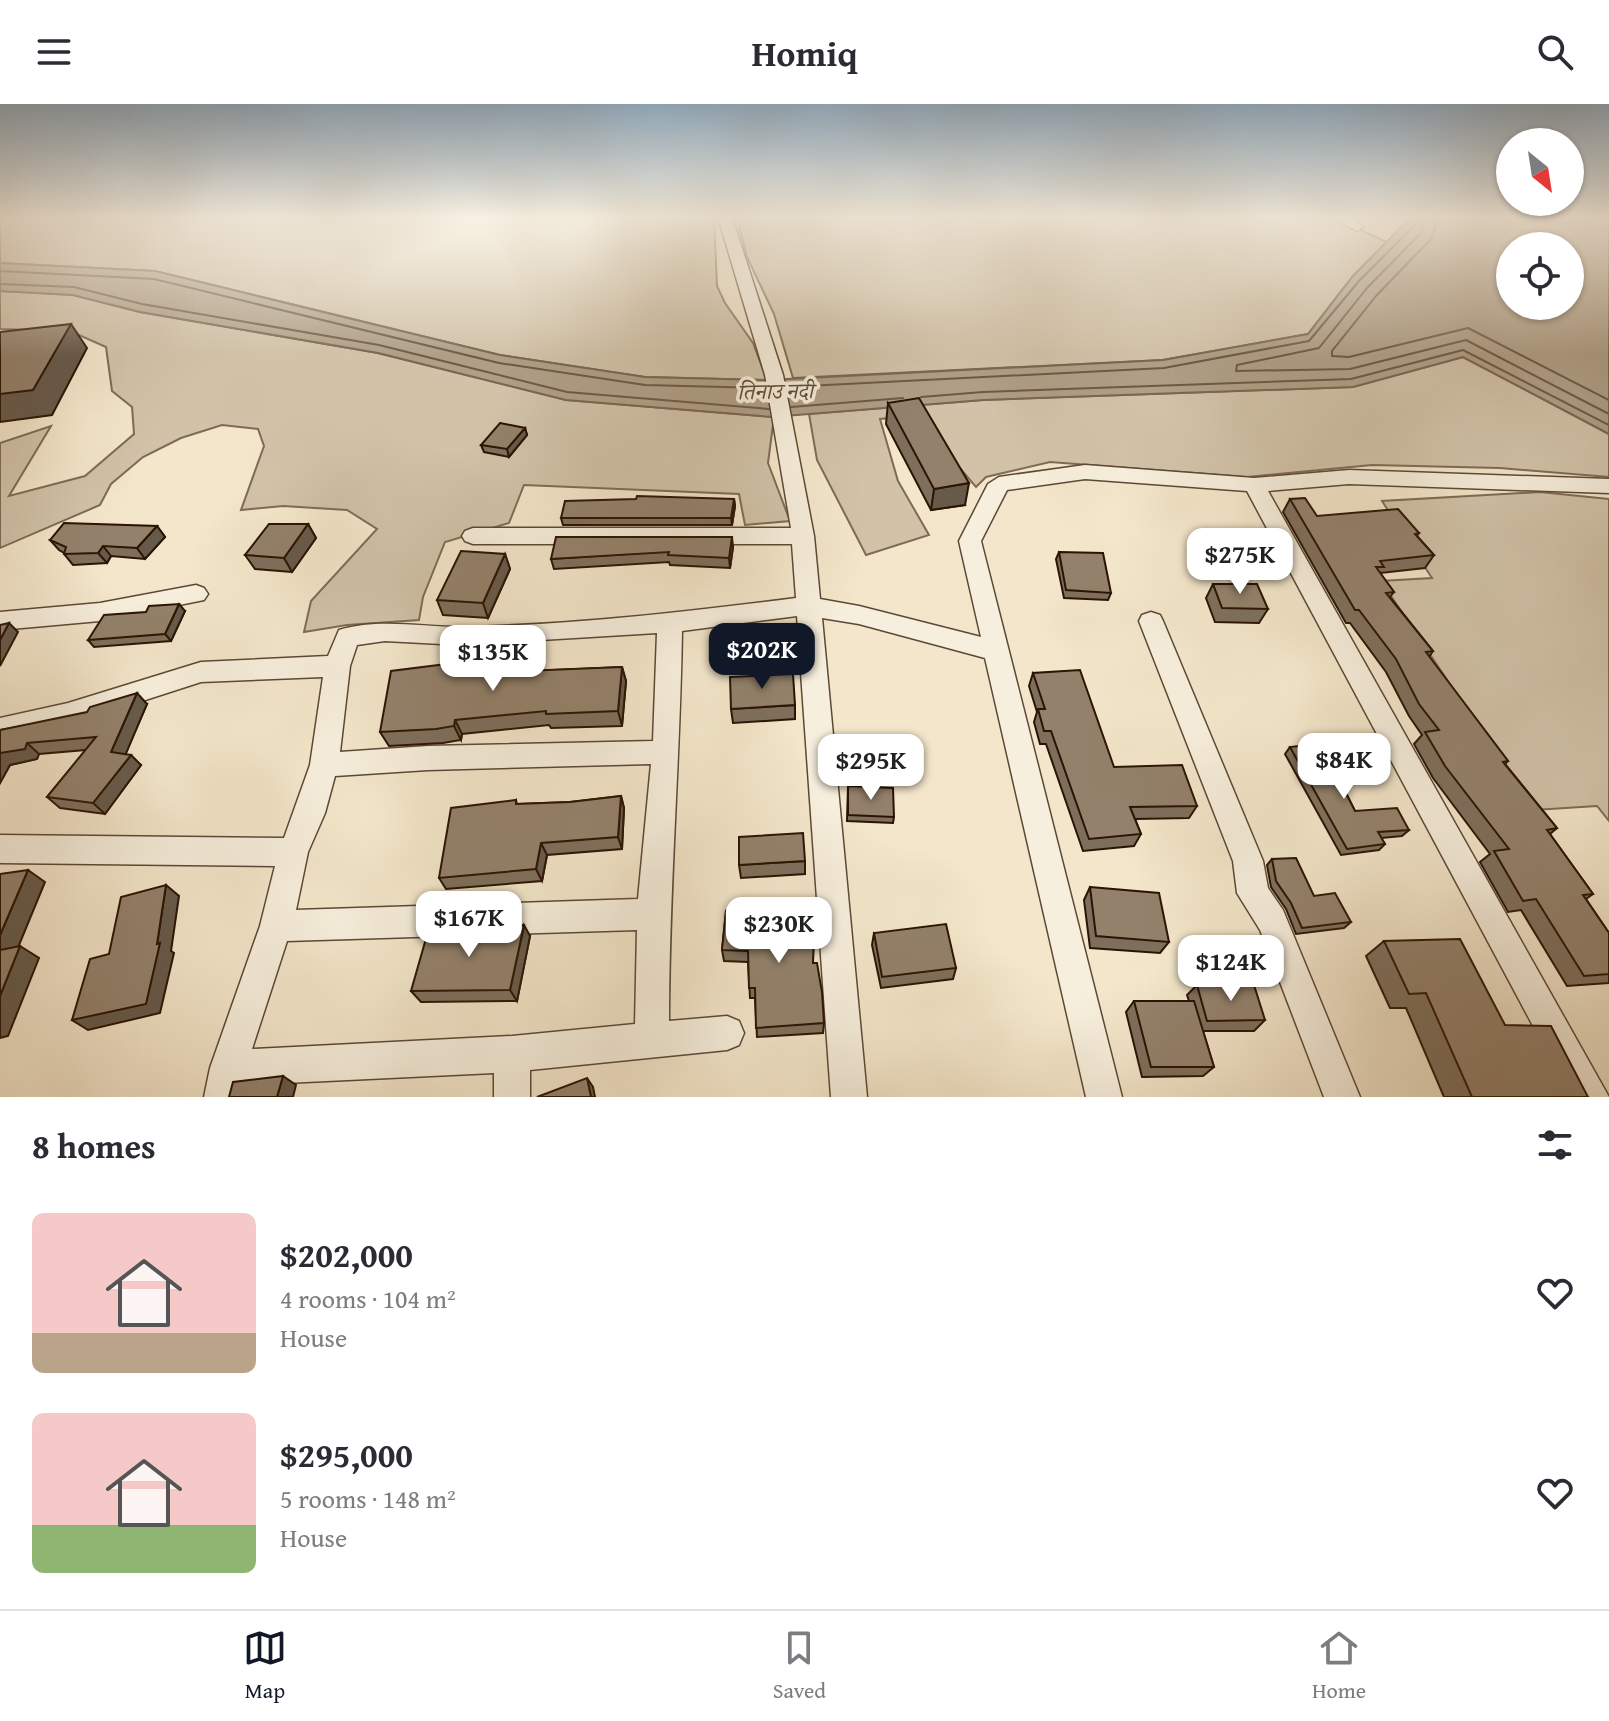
<!DOCTYPE html>
<html lang="en">
<head>
<meta charset="utf-8">
<style>
  body { margin:0; font-family:"Gentium Book Plus","Noto Serif Devanagari",serif; background:#f2f2f3; color:#2b2b33; height:100vh; display:flex; flex-direction:column; font-size:30px; white-space:nowrap }
  * { box-sizing:border-box; margin:0 }
  p { font-size:26px; color:#7c7c81 }
  .icon { flex:none; width:44px; height:44px; fill:none; stroke:currentColor; stroke-width:2; stroke-linecap:round; stroke-linejoin:round }
  .map { position:relative; height:993px; overflow:hidden }
  .panel { display:flex; flex-direction:column; background:#fff; flex:1 }
  .panel>* { flex:none }
  .needle { width:52px; rotate:150deg }
  .controls { position:absolute; left:1496px; top:24px; display:grid; gap:16px }
  .controls a { display:grid; place-items:center; width:88px; height:88px; border-radius:50%; background:#fff; box-shadow:0 2px 6px #0004; font-size:40px }
  .price { position:absolute; translate:-50% -68px; padding:0 18px; border-radius:16px; background:#fff; color:#222; font-size:26px; line-height:52px; filter:drop-shadow(0 2px 4px #0008) }
  .price::after { content:''; position:absolute; left:50%; top:48px; width:24px; height:18px; margin-left:-12px; background:inherit; clip-path:polygon(0 0,100% 0,50% 100%) }
  .price.active { background:#111827; color:#fff }
  ul { padding:0; list-style:none }
  li { display:flex; align-items:center; gap:24px; height:200px; padding:0 32px }
  li span { display:grid; place-items:center; flex:none; width:224px; height:160px; border-radius:12px; color:#555 }
  li>.icon { margin-inline-start:auto }
  span .icon { width:96px; height:96px; fill:#fffc; stroke-width:1 }
  li b { font-size:34px }
  h2 { display:flex; justify-content:space-between; align-items:center; height:96px; padding:0 32px; font-size:34px }
  header { display:flex; justify-content:space-between; align-items:center; height:104px; padding:0 32px; background:#fff; font-size:36px; font-weight:800 }
  .dock { display:flex; justify-content:space-around; align-items:center; height:112px; border-top:2px solid #e1e1e2; background:#fff; font-size:22px; color:#7c7c81 }
  .dock a { display:grid; justify-items:center; gap:4px }
  .dock .active { color:#111827 }
  .map>svg:first-child { display:block }
  .green { fill:#d1c2a8; stroke:#7e6b56; stroke-width:2 }
  .water { fill:#af9f87; stroke:#7a6753; stroke-width:2; fill-rule:evenodd }
  .lines { fill:none; stroke-linecap:round; stroke-linejoin:round }
  .shore { stroke:#6d5a46; stroke-width:2 }
  .minor-casing { stroke:#5d4836; stroke-width:3 }
  .minor { fill:#f7efdd; fill-rule:evenodd }
  .wall { fill:#7e6f5c; stroke:#2b1404; stroke-width:2 }
  .shaded-wall { fill:#675a4b; stroke:#2b1404; stroke-width:2 }
  .building { fill:#93816b; stroke:#2b1404; stroke-width:2 }
  .labels { text-anchor:middle; stroke-width:7; stroke-linejoin:round; paint-order:stroke }
  .far-water-label { font-size:22px; font-style:italic; fill:#604c38; stroke:#f7efdd }
</style>
</head>
<body>
<header><svg class="icon" aria-label="menu" viewBox="0 0 24 24"><path d="M4 6h16M4 12h16M4 18h16"/></svg>Homiq<svg class="icon" aria-label="search" viewBox="0 0 24 24"><circle cx="10" cy="10" r="6"/><path d="M15 15l6 6"/></svg></header>
<div class="map">
<svg width="1609" height="993" viewBox="0 0 1609 993">
  <rect width="100%" height="100%" fill="#f3e6ca"/>
  <filter id="stains"><feTurbulence type="fractalNoise" baseFrequency=".0025" numOctaves="4"/><feColorMatrix values="0 0 0 0 .2 0 0 0 0 .09 0 0 0 0 .02 0 0 0 .5 -.17"/></filter>
  <radialGradient id="worn" r=".72"><stop offset=".6" stop-color="#630" stop-opacity="0"/><stop offset="1" stop-color="#630" stop-opacity=".3"/></radialGradient>
  <path class="green" d="M 0,113 L 714,113 L 717,182 L 725,199 L 753,239 L 767,276 L 645,273 L 500,251 L 155,167 L 0,159 Z
    M 743,113 L 1331,113 L 1387,138 L 1353,172 L 1308,230 L 1163,256 L 793,274 L 774,210 L 747,153 L 739,122 Z
    M 0,187 L 73,191 L 140,208 L 378,249 L 566,296 L 774,313 L 768,359 L 790,417 L 745,421 L 739,390 L 524,381 L 509,419 L 445,438 L 423,493 L 419,516 L 347,521 L 304,528 L 311,497 L 377,425 L 347,406 L 283,402 L 241,406 L 264,342 L 258,325 L 222,321 L 181,334 L 143,353 L 111,380 L 100,401 L 0,444 L 0,339 L 51,322 L 9,392 L 85,372 L 134,330 L 132,303 L 112,287 L 106,243 L 70,227 L 0,225 Z
    M 1463,253 L 1609,330 L 1609,373 L 1500,364 L 1372,361 L 1247,373 L 1050,358 L 986,373 L 976,383 L 953,356 L 926,311 L 880,315 L 898,377 L 929,431 L 866,451 L 817,356 L 809,310 L 983,296 L 1353,283 Z
    M 1540,388 L 1609,395 L 1609,717 L 1597,702 L 1534,706 L 1381,477 L 1432,474 L 1382,397 Z"/>
  <path class="water" d="M 1411,113 L 1609,113 L 1609,330 L 1463,253 L 1353,283 L 983,296 L 772,313 L 566,296 L 378,249 L 140,208 L 73,191 L 0,187 L 0,159 L 155,167 L 500,251 L 645,273 L 767,276 L 1163,256 L 1308,230 L 1353,172 ZM 1510,142 L 1570,142 L 1570,202 L 1510,202 Z"/>
  <g class="lines">
    <path class="shore" d="M 1426,113 L 1421,129 L 1367,184 L 1319,244 L 1237,261 L 1236,267 L 1350,265 L 1466,236 L 1609,310
      M 1438,113 L 1432,134 L 1376,192 L 1332,247 L 1332,252 L 1349,253 L 1468,224 L 1609,296
      M 0,167 L 154,175 L 499,259 L 645,281 L 765,284
      M 0,180 L 74,183 L 142,200 L 379,241 L 567,288 L 769,305
      M 787,283 L 1164,264 L 1309,237 L 1359,177 L 1414,122 L 1416,113
      M 921,293 L 983,288 L 1351,275 L 1463,246 L 1609,321
      M 791,303 L 903,294"/>
    <defs>
      <path id="minor" d="M 718,113 L 732,113 L 783,271 L 814,432 L 820,495 L 859,502 L 981,533 L 959,437 L 988,380 L 999,373 L 1085,361 L 1254,374 L 1349,366 L 1609,375 L 1609,389 L 1349,380 L 1268,387 L 1609,993 L 1571,993 L 1247,387 L 1085,375 L 1007,386 L 981,437 L 1122,993 L 1086,993 L 985,554 L 859,520 L 822,514 L 867,993 L 831,993 L 797,512 L 682,527 C 680,657 669,787 669,917 L 727,912 L 739,917 L 744,929 L 739,941 L 727,946 L 530,966 L 530,993 L 494,993 L 494,969 L 243,981 L 240,993 L 204,993 L 210,964 L 260,822 L 275,762 L 0,759 L 0,731 L 284,734 L 310,661 L 323,573 L 201,578 L 68,621 L 0,636 L 0,614 L 68,599 L 201,558 L 328,552 L 339,526 C 379,514 420,523 461,523 C 573,521 685,508 796,494 L 792,440 L 473,440 L 465,437 L 462,432 L 465,427 L 473,424 L 791,424 L 765,271 ZM 657,529 L 653,637 L 428,642 L 340,648 L 350,562 L 357,541 L 385,537 L 460,541 ZM 651,660 L 638,795 L 296,806 L 308,748 L 325,709 L 335,672 L 428,666 ZM 637,826 L 635,920 L 512,932 L 252,945 L 287,837 Z
        M 1331,113 L 1349,113 L 1364,123 L 1357,127 Z
        M 196,481 L 204,484 L 208,490 L 204,496 L 100,517 L 0,526 L 0,508 L 100,499 Z
        M 1151,508 L 1160,511 L 1163,517 L 1263,757 L 1268,784 L 1283,806 L 1360,993 L 1324,993 L 1260,826 L 1237,789 L 1233,757 L 1139,517 L 1142,511 Z"/>
    </defs>
    <use href="#minor" class="minor-casing"/>
    <use href="#minor" class="minor"/>
  </g>
  <path class="wall" d="M 888,299 L 965,401 L 931,406 L 886,320 Z
    M 525,324 L 527,331 L 509,353 L 484,348 L 481,341 Z
    M 734,395 L 735,402 L 732,421 L 563,421 L 561,414 Z
    M 1290,395 L 1317,412 L 1419,429 L 1417,432 L 1434,451 L 1425,464 L 1380,469 L 1394,488 L 1390,493 L 1433,547 L 1429,553 L 1508,657 L 1505,660 L 1557,724 L 1550,730 L 1593,790 L 1586,795 L 1609,829 L 1609,879 L 1567,882 L 1521,806 L 1508,808 L 1480,758 L 1490,750 L 1433,674 L 1414,640 L 1422,631 L 1409,612 L 1386,568 L 1350,519 L 1346,519 L 1283,408 Z
    M 308,420 L 316,434 L 292,468 L 255,465 L 245,451 Z
    M 157,422 L 165,433 L 145,455 L 111,452 L 107,459 L 73,461 L 64,450 L 64,449 L 59,446 L 50,436 Z
    M 733,443 L 730,464 L 670,461 L 669,458 L 554,465 L 551,455 Z
    M 1059,448 L 1111,489 L 1108,496 L 1064,494 L 1056,455 Z
    M 505,450 L 510,465 L 488,514 L 443,511 L 437,496 Z
    M 1213,480 L 1268,505 L 1259,519 L 1215,518 L 1206,494 Z
    M 185,507 L 171,537 L 94,543 L 88,536 L 146,508 Z
    M 622,563 L 626,577 L 622,622 L 551,624 L 549,621 L 462,630 L 461,636 L 443,639 L 389,642 L 380,628 L 530,565 L 530,567 Z
    M 1033,569 L 1114,663 L 1197,702 L 1189,714 L 1135,715 L 1141,730 L 1134,742 L 1083,747 L 1046,640 L 1040,640 L 1034,618 L 1037,608 L 1029,582 Z
    M 147,600 L 125,650 L 141,661 L 105,710 L 60,704 L 47,693 L 86,646 L 39,650 L 37,655 L 10,661 L 0,679 L 0,626 Z
    M 795,601 L 795,615 L 733,619 L 731,605 Z
    M 1290,643 L 1341,663 L 1336,669 L 1355,707 L 1409,726 L 1402,732 L 1381,734 L 1385,740 L 1379,746 L 1341,751 L 1285,650 Z
    M 848,682 L 894,713 L 893,719 L 847,717 Z
    M 621,692 L 624,704 L 622,745 L 547,751 L 542,777 L 446,785 L 439,774 L 516,696 L 517,700 L 570,698 Z
    M 1272,755 L 1314,792 L 1351,818 L 1344,824 L 1296,830 L 1286,805 L 1271,783 L 1267,761 Z
    M 805,757 L 805,770 L 741,774 L 739,761 Z
    M 1090,783 L 1169,838 L 1160,849 L 1090,844 L 1084,796 Z
    M 726,807 L 813,859 L 824,919 L 823,929 L 757,933 L 755,894 L 750,894 L 748,858 L 724,857 L 722,846 Z
    M 874,829 L 956,864 L 953,875 L 881,884 L 872,841 Z
    M 530,832 L 517,897 L 421,898 L 411,887 Z
    M 1384,837 L 1505,921 L 1588,993 L 1444,993 L 1406,904 L 1390,904 L 1366,852 Z
    M 1197,881 L 1265,916 L 1254,927 L 1203,927 L 1214,963 L 1203,972 L 1142,973 L 1126,908 L 1134,897 L 1189,897 L 1187,891 Z"/>
  <path class="shaded-wall" d="M 71,220 L 87,244 L 52,311 L 0,318 L 0,290 Z
    M 525,324 L 527,331 L 509,353 L 507,345 Z
    M 969,379 L 965,401 L 931,406 L 934,385 Z
    M 734,395 L 735,402 L 732,421 L 731,414 Z
    M 308,420 L 316,434 L 292,468 L 284,454 Z
    M 157,422 L 165,433 L 145,455 L 137,444 Z
    M 732,433 L 733,443 L 730,464 L 729,454 Z
    M 103,442 L 111,452 L 107,459 L 98,449 Z
    M 505,450 L 510,465 L 488,514 L 483,499 Z
    M 179,500 L 185,507 L 171,537 L 165,530 Z
    M 9,519 L 18,528 L 0,562 L 0,536 Z
    M 525,550 L 530,565 L 528,581 L 523,567 Z
    M 622,563 L 626,577 L 622,622 L 618,607 Z
    M 137,589 L 147,600 L 122,659 L 111,648 Z
    M 455,616 L 462,630 L 461,636 L 454,622 Z
    M 27,639 L 39,650 L 37,655 L 10,661 L 0,679 L 0,649 Z
    M 131,651 L 141,661 L 105,710 L 93,699 Z
    M 621,692 L 624,704 L 622,745 L 618,733 Z
    M 541,739 L 547,751 L 542,777 L 536,765 Z
    M 28,766 L 45,778 L 12,858 L 0,851 L 0,831 Z
    M 166,781 L 179,792 L 171,847 L 174,849 L 160,909 L 88,926 L 72,916 L 157,840 Z
    M 524,821 L 530,832 L 517,897 L 510,886 Z
    M 20,842 L 39,854 L 8,932 L 0,934 L 0,892 Z
    M 283,972 L 296,981 L 293,993 L 277,993 Z
    M 587,974 L 593,983 L 595,993 L 591,993 Z"/>
  <path class="building" d="M 71,220 L 33,286 L 0,290 L 0,228 Z
    M 919,294 L 969,379 L 934,385 L 888,299 Z
    M 500,319 L 525,324 L 507,345 L 481,341 Z
    M 637,392 L 734,395 L 731,414 L 561,414 L 565,397 L 636,395 Z
    M 1305,394 L 1317,412 L 1398,405 L 1419,429 L 1415,430 L 1434,451 L 1380,457 L 1384,463 L 1376,463 L 1394,488 L 1386,489 L 1433,547 L 1426,548 L 1508,657 L 1503,658 L 1557,724 L 1547,726 L 1593,790 L 1583,791 L 1609,829 L 1609,870 L 1584,872 L 1536,795 L 1523,797 L 1494,747 L 1509,745 L 1445,662 L 1425,628 L 1439,626 L 1419,600 L 1396,555 L 1359,506 L 1355,506 L 1290,395 Z
    M 64,419 L 157,422 L 137,444 L 103,442 L 98,449 L 64,450 L 66,443 L 50,436 Z
    M 269,420 L 308,420 L 284,454 L 245,451 Z
    M 556,433 L 732,433 L 729,454 L 668,451 L 669,448 L 551,455 Z
    M 461,447 L 505,450 L 483,499 L 437,496 Z
    M 1059,448 L 1103,449 L 1111,489 L 1066,486 Z
    M 1213,480 L 1257,480 L 1268,505 L 1222,504 Z
    M 179,500 L 165,530 L 88,536 L 104,511 L 146,508 L 149,502 Z
    M 9,519 L 0,536 L 0,521 Z
    M 525,550 L 523,567 L 622,563 L 618,607 L 546,610 L 546,607 L 455,616 L 454,622 L 436,625 L 380,628 L 391,567 Z
    M 1080,566 L 1114,663 L 1182,661 L 1197,702 L 1130,703 L 1141,730 L 1089,735 L 1051,627 L 1044,627 L 1038,605 L 1045,605 L 1033,569 Z
    M 793,570 L 795,601 L 731,605 L 730,573 Z
    M 137,589 L 111,648 L 131,651 L 93,699 L 47,693 L 96,633 L 27,639 L 25,645 L 0,649 L 0,626 L 87,608 L 90,603 Z
    M 1326,639 L 1341,663 L 1333,664 L 1355,707 L 1397,704 L 1409,726 L 1378,728 L 1385,740 L 1347,745 L 1290,643 Z
    M 848,682 L 893,684 L 894,713 L 848,711 Z
    M 621,692 L 618,733 L 541,739 L 536,765 L 439,774 L 451,704 L 516,696 L 516,700 L 570,698 Z
    M 803,729 L 805,757 L 739,761 L 739,733 Z
    M 1296,754 L 1314,792 L 1335,789 L 1351,818 L 1302,824 L 1291,799 L 1276,777 L 1272,755 Z
    M 28,766 L 0,831 L 0,770 Z
    M 166,781 L 157,840 L 160,839 L 146,900 L 72,916 L 90,855 L 109,850 L 121,793 Z
    M 1090,783 L 1159,789 L 1169,838 L 1096,832 Z
    M 726,807 L 815,810 L 813,859 L 817,859 L 822,888 L 824,919 L 756,924 L 755,884 L 749,884 L 748,847 L 722,846 Z
    M 946,820 L 956,864 L 882,873 L 874,829 Z
    M 524,821 L 510,886 L 411,887 L 429,824 Z
    M 1460,835 L 1505,921 L 1551,922 L 1588,993 L 1472,993 L 1426,889 L 1409,890 L 1384,837 Z
    M 20,842 L 0,892 L 0,846 Z
    M 1197,881 L 1254,881 L 1265,916 L 1207,917 Z
    M 1134,897 L 1194,897 L 1214,963 L 1151,963 Z
    M 283,972 L 277,993 L 229,993 L 233,978 Z
    M 587,974 L 591,993 L 537,993 Z"/>
  <linearGradient id="sky" x2="0" y2="1"><stop stop-color="#91acc1"/><stop offset="0.45" stop-color="#faf4e7"/><stop offset="1" stop-color="#faf4e7" stop-opacity="0"/></linearGradient>
  <rect width="1609" height="252" fill="url(#sky)"/>
  <g class="labels">
    <g class="far-water-label">
      <text transform="translate(775 287) rotate(-1)" y="8">तिनाउ नदी</text>
    </g>
  </g>
  <rect width="100%" height="100%" filter="url(#stains)"/>
  <rect width="100%" height="100%" fill="url(#worn)"/>
</svg>
<div class="controls">
<a><svg class="needle" viewBox="-14 -14 28 28"><path d="M0-13l5 13h-10z" fill="#e53935"/><path d="M0 13l5-13h-10z" fill="#7c7c81"/></svg></a>
<a><svg class="icon" aria-label="locate" viewBox="0 0 24 24"><circle cx="12" cy="12" r="6"/><path d="M12 2v4M12 18v4M2 12h4M18 12h4"/></svg></a>
</div>
<b class="price" style="left:1240px;top:492px">$275K</b>
<b class="price active" style="left:762px;top:587px">$202K</b>
<b class="price" style="left:493px;top:589px">$135K</b>
<b class="price" style="left:1344px;top:697px">$84K</b>
<b class="price" style="left:871px;top:698px">$295K</b>
<b class="price" style="left:469px;top:855px">$167K</b>
<b class="price" style="left:779px;top:861px">$230K</b>
<b class="price" style="left:1231px;top:899px">$124K</b>
</div>
<section class="panel">
<h2>8 homes<svg class="icon" aria-label="filters" viewBox="0 0 24 24"><path d="M4 7h16M4 17h16"/><circle cx="9" cy="7" r="2"/><circle cx="15" cy="17" r="2"/></svg></h2>
<ul>
<li><span style="background:linear-gradient(#f6c9c9 75%,#b9a48a 0)"><svg class="icon" aria-label="home" viewBox="0 0 24 24"><path d="M3 11l9-7 9 7M6 9v11h12V9"/></svg></span><div><b>$202,000</b><p>4 rooms · 104 m²</p><p>House</p></div><svg class="icon" aria-label="heart" viewBox="0 0 24 24"><path d="M12 20l-8-8c-3-5 5-10 8-4 3-6 11-1 8 4z"/></svg></li>
<li><span style="background:linear-gradient(#f6c9c9 70%,#8fb573 0)"><svg class="icon" aria-label="home" viewBox="0 0 24 24"><path d="M3 11l9-7 9 7M6 9v11h12V9"/></svg></span><div><b>$295,000</b><p>5 rooms · 148 m²</p><p>House</p></div><svg class="icon" aria-label="heart" viewBox="0 0 24 24"><path d="M12 20l-8-8c-3-5 5-10 8-4 3-6 11-1 8 4z"/></svg></li>
</ul>
</section>
<nav class="dock">
<a class="active"><svg class="icon" aria-label="map" viewBox="0 0 24 24"><path d="M3 6l6-2 6 2 6-2v14l-6 2-6-2-6 2zM9 4v14M15 6v14"/></svg>Map</a>
<a><svg class="icon" aria-label="saved" viewBox="0 0 24 24"><path d="M7 4h10v16l-5-4-5 4z"/></svg>Saved</a>
<a><svg class="icon" aria-label="home" viewBox="0 0 24 24"><path d="M3 11l9-7 9 7M6 9v11h12V9"/></svg>Home</a>
</nav>
</body>
</html>
